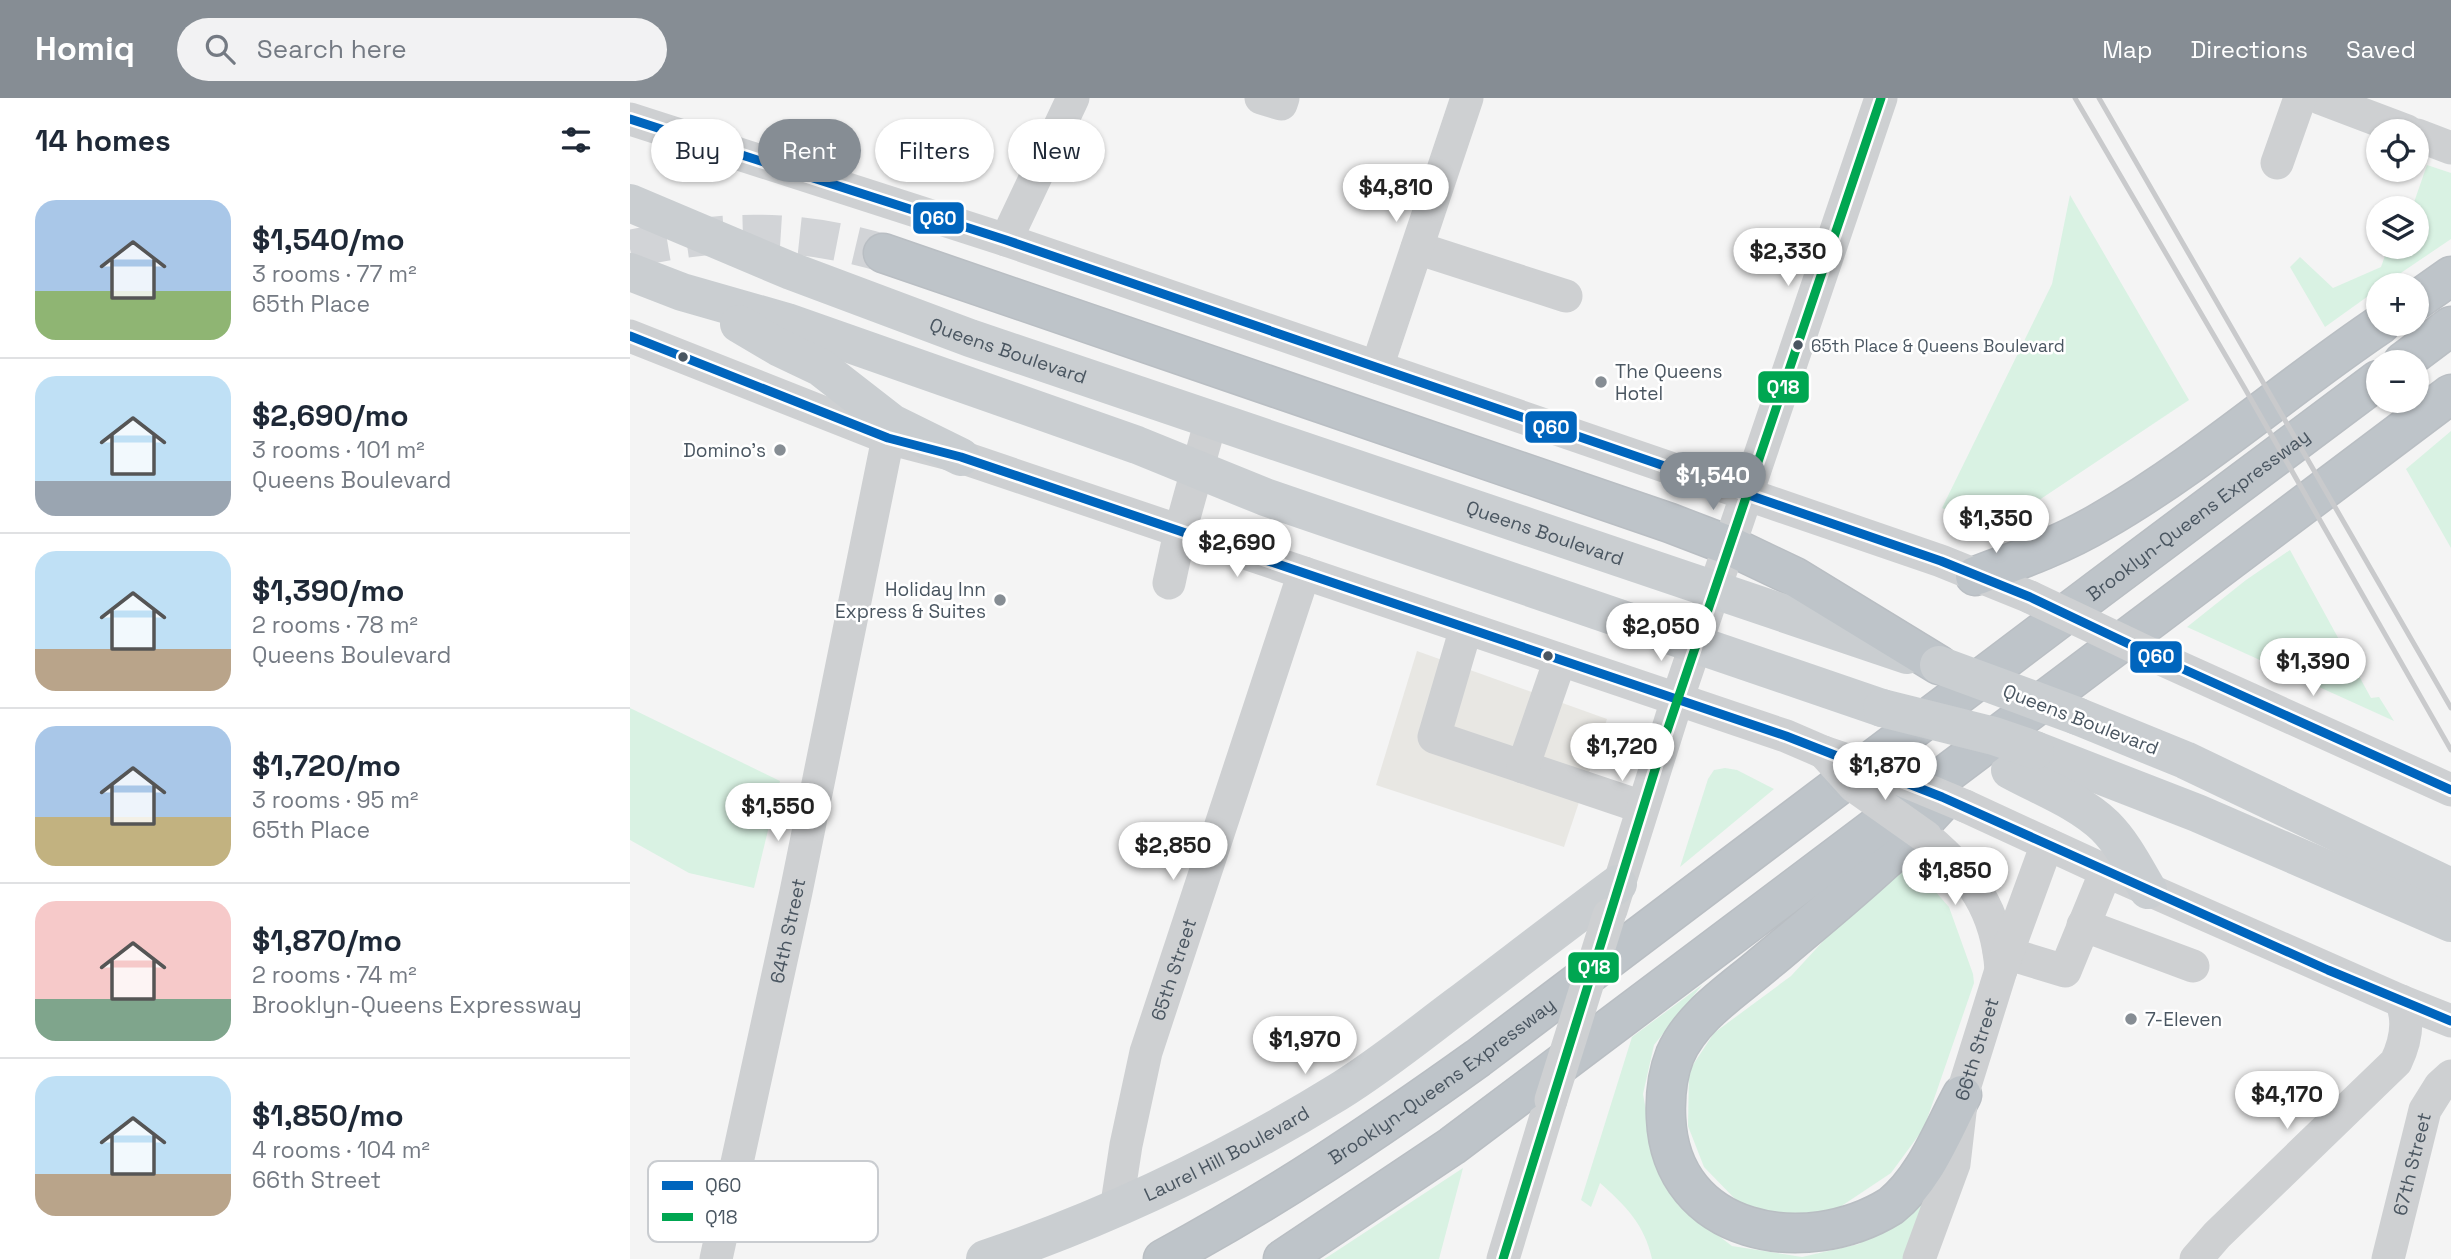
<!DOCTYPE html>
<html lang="en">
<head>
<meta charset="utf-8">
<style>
  body { margin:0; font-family:"Space Grotesk",sans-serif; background:#f2f2f3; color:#1f2937; height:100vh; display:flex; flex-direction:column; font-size:26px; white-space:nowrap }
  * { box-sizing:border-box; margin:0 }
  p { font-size:23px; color:#747a83 }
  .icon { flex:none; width:38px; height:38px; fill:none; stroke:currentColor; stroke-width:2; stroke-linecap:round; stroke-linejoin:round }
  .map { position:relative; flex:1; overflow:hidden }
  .drawer { display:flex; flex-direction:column; background:#fff; width:630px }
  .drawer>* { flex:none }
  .hud { position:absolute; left:21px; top:21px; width:665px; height:63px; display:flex; gap:14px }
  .fabs { position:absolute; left:1736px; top:21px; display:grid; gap:14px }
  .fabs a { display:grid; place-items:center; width:63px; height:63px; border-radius:50%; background:#fff; box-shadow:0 2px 5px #0004; font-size:35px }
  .price { position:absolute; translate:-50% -60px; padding:0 16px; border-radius:24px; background:#fff; color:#222; font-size:23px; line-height:46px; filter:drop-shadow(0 2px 4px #0008) }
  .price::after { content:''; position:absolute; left:50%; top:42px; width:21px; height:16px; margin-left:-10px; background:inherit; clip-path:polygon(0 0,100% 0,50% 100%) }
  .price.on { background:#868d94; color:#fff }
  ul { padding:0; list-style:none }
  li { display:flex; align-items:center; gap:21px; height:175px; padding:0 35px }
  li+li { border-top:2px solid #e0e1e3 }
  li span { display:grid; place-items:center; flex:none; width:196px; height:140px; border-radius:21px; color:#555 }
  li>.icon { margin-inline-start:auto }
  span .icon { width:84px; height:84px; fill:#fffc; stroke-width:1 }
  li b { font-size:30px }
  h2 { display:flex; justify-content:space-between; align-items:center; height:84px; padding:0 35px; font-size:30px }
  .tag { padding:0 24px; border-radius:32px; background:#fff; box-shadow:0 2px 5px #0004; font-size:24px; line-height:63px }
  .tag.on { background:#868d94; color:#fff }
  header { display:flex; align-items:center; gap:42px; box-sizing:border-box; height:98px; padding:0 35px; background:#868d94; color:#fff }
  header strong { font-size:33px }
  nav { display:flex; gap:38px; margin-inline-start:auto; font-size:24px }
  .search { width:490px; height:63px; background:#f2f2f3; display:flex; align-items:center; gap:18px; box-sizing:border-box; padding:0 24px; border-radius:38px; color:#747a83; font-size:26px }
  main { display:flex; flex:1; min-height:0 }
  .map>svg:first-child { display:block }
  .commercial { fill:#e8e7e3 }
  .green { fill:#d9f2e3 }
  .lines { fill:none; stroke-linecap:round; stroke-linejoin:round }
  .highway-tunnel { stroke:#d2d4d7; stroke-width:38; stroke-dasharray:38 19; stroke-linecap:butt }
  .highway-casing { stroke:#b9bec3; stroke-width:41 }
  .minor { stroke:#ced0d2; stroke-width:33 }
  .major { stroke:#caced1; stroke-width:38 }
  .highway { stroke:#bec4c9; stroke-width:38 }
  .rail { stroke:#c9cacc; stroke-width:5 }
  .minor-bridge { stroke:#ced0d2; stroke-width:33 }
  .major-bridge { stroke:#caced1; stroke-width:38 }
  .bus-1-casing { stroke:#fff; stroke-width:14 }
  .bus-2-casing { stroke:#fff; stroke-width:14 }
  .bus-1 { stroke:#0065bd; stroke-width:9 }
  .bus-2 { stroke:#00a651; stroke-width:9 }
  .bus-dot { fill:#4a5661; stroke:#fff; stroke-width:2.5 }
  .poi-dot { fill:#868d94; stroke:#fff; stroke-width:2.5 }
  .labels { text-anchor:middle; stroke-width:5; stroke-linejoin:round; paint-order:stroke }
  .bus-label { font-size:17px; fill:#4a5661; stroke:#fff; text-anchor:start }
  .street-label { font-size:19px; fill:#4a5661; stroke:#fff }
  .poi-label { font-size:19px; fill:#4a5661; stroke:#fff; text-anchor:start }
  .key { fill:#fff; stroke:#c9ccd0; stroke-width:2 }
  .key-label { font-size:19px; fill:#4a5661 }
  .line-badge { stroke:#fff; stroke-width:2.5 }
  .badge-label { font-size:19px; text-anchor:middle; font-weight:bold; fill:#fff }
</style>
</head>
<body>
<header>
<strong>Homiq</strong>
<div class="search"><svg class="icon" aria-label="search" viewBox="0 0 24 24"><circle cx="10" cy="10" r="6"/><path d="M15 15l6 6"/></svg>Search here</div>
<nav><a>Map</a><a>Directions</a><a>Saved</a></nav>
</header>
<main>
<section class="drawer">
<h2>14 homes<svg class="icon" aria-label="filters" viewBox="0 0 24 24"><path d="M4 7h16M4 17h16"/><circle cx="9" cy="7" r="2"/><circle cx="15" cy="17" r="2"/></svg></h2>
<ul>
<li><span style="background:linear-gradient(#a9c7e8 65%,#8fb573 0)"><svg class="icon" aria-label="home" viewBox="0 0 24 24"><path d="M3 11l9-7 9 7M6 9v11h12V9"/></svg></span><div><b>$1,540/mo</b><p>3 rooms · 77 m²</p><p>65th Place</p></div></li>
<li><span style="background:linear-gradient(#bfe0f5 75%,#9aa5b1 0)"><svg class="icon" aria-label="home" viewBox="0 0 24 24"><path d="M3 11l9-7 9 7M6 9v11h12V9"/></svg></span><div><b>$2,690/mo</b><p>3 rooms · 101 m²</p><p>Queens Boulevard</p></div></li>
<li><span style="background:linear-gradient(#bfe0f5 70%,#b9a48a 0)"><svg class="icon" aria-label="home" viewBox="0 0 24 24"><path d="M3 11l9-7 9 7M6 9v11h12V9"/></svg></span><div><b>$1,390/mo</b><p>2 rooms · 78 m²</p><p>Queens Boulevard</p></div></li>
<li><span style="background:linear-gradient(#a9c7e8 65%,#c2b280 0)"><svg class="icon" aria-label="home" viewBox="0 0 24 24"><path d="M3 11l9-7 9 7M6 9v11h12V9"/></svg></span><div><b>$1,720/mo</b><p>3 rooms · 95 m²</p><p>65th Place</p></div></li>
<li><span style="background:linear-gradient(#f6c9c9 70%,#7fa58c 0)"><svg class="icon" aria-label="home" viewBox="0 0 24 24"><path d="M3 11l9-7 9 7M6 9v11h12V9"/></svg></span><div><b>$1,870/mo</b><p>2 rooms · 74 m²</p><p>Brooklyn-Queens Expressway</p></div></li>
<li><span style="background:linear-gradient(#bfe0f5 70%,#b9a48a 0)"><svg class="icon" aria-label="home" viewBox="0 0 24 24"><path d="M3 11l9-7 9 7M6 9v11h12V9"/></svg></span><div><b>$1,850/mo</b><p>4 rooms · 104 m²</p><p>66th Street</p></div></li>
</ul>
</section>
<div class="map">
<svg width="1821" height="1161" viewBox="0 0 1821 1161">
  <rect width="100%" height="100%" fill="#f4f4f4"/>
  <path class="commercial" d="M 787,553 L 977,621 L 934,749 L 746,687 Z"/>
  <path class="green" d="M 1797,67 L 1821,75 L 1821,141 L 1753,187 L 1748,187 L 1748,191 L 1695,229 L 1660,169 L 1670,159 L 1703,190 L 1751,169 L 1758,149 L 1787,149 L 1787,110 L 1782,110 Z
    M 1440,97 L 1559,302 L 1364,432 L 1312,410 L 1422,186 Z
    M 1821,333 L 1821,450 L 1776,371 Z
    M 1660,452 L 1741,600 L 1749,599 L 1764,623 L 1557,529 L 1616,482 Z
    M 0,610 L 150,683 L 124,790 L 59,775 L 0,742 Z
    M 1095,670 L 1107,672 L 1144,691 L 1050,769 L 1078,681 L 1084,672 Z
    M 1269,761 L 1297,784 L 1319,809 L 1343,876 L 1344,885 L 1294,1030 L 1261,1075 L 1207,1111 L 1160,1120 L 1109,1105 L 1074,1069 L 1058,1028 L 1059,973 L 1084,935 L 1161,878 Z
    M 1072,887 L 1024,947 L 1013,996 L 1025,1062 L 1048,1107 L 1102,1148 L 1172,1159 L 1229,1146 L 1297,1094 L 1279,1161 L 1022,1161 C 1015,1127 995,1107 970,1085 L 961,1109 L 951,1102 L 1002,939 Z
    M 833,1070 L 809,1161 L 694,1161 L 699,1158 Z"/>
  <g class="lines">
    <path class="highway-tunnel" d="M 0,151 C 90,131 164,129 253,155"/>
    <defs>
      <g id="highway">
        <path d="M 253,155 L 1040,425 L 1100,448 L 1165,479 L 1309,567"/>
        <path d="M 1787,202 L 1821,178"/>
        <path d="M 1773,264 L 1821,228"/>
        <path d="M 1345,478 C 1389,462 1432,447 1472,423 C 1571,366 1657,289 1751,226"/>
        <path d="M 1310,706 C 1292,725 1274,746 1254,763 C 1214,800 1171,835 1129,870 C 1099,895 1061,920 1045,957 C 1037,977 1035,999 1036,1020 C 1041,1138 1176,1161 1261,1108 C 1295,1081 1312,1034 1332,997"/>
        <path id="s7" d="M 533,1161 C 643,1102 746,1033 848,960 L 1466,493 L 1748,282"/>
        <path d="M 653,1161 L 822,1048 L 1821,296"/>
      </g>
    </defs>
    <use href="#highway" class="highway-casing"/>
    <g class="minor">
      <path d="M 631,0 L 651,6 L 653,0"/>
      <path d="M 1690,0 L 1777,33"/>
      <path d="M 0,21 L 376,142 L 1311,463 L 1400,499"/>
      <path d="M 1787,37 L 1821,50"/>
      <path d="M 1647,65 L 1670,0"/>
      <path d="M 376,142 L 443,0"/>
      <path d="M 787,150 L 936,198"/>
      <path d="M 0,238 L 258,340 L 331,359 L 1156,638 L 1193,654"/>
      <path d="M 747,269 L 837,0"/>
      <path d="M 539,485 L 550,434 L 581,322"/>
      <path d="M 836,530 L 804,639 L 1012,709"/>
      <path d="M 1522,557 L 1821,692"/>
      <path d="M 893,669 L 930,562"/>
      <path d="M 1335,708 L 1476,773 L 1771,903 L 1821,923"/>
      <path d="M 1296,739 C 1341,777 1367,811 1371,872"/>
      <path d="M 981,812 L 1047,602 L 1251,0"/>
      <path d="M 1453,827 L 1563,868"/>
      <path d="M 1369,853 L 1435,873 L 1476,773"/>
      <path id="s1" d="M 486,1112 L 496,1047 L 516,954 L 674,475"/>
      <path id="s2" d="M 86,1161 L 166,794 L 258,340"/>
      <path d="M 873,1161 L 921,1002"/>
      <path id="s3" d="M 1289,1161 L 1324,1066 L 1332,997 L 1371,872 L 1417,746"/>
      <path d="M 1566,1161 L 1587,1137 L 1766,964 C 1775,945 1780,923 1771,903"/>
      <path id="s4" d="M 1758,1161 L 1795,1012 L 1810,988 L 1821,978"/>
    </g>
    <g class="major">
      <path id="s5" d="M 0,105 L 161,173 L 340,240 L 1277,557"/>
      <path d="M 0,174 L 52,194 L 157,224 L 507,347 L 635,399 L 1252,610"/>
      <path d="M 109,226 L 148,249 L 190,269 L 262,325 L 331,359"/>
      <path d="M 1447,618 L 1555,662 L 1821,789"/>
      <path d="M 1405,652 L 1567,715 L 1821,825"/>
      <path d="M 1380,672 C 1411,689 1449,703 1475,728 C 1493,746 1505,770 1518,792"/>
      <path id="s6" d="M 355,1161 C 479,1119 596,1063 708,994 C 750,968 788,937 828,907 C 881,867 934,826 988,786"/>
    </g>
    <use href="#highway" class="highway"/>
    <path class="rail" d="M 1445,0 L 1614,289 L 1821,652
      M 1469,0 L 1821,610"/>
    <path class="minor-bridge" d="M 1400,499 L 1522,557
      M 1193,654 L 1258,676 L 1335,708
      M 1195,656 L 1224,688 L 1296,739
      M 921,1002 L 979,817"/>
    <path class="major-bridge" d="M 1309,567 L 1447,618
      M 1252,610 L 1364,638 L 1405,652"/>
    <defs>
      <path id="bus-1" d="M 0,21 L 376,142 L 1311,463 L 1400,499 L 1522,557 L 1821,692
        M 0,238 L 258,340 L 331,359 L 1156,638 L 1312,699 L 1698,872 L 1821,923"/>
      <path id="bus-2" d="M 873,1161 L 1037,633 L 1251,0"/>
    </defs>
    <use href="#bus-1" class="bus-1-casing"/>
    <use href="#bus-2" class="bus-2-casing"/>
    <use href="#bus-1" class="bus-1"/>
    <use href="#bus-2" class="bus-2"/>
  </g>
  <g class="bus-dot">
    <circle cx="1168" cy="247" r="6"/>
    <circle cx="53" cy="259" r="6"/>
    <circle cx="918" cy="558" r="6"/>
  </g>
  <g class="poi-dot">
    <circle cx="971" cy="284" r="7"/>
    <circle cx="150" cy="352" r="7"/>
    <circle cx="370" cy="502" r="7"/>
    <circle cx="1501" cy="921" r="7"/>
  </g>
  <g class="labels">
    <g class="bus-label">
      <text x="1181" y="254">65th Place &amp; Queens Boulevard</text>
    </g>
    <g class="street-label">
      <text dy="7" stroke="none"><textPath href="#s5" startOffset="406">Queens Boulevard</textPath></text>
      <text dy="7" stroke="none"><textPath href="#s7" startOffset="1276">Brooklyn-Queens Expressway</textPath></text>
      <text dy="7" stroke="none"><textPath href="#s5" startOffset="973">Queens Boulevard</textPath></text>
      <text transform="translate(1451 621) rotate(21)" y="7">Queens Boulevard</text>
      <text dy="7" stroke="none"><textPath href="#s2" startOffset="336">64th Street</textPath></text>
      <text dy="7" stroke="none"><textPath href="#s1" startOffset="248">65th Street</textPath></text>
      <text dy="7" stroke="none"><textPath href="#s3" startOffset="219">66th Street</textPath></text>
      <text dy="7" stroke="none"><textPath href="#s7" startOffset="331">Brooklyn-Queens Expressway</textPath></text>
      <text dy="7" stroke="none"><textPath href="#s6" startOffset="264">Laurel Hill Boulevard</textPath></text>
      <text dy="7" stroke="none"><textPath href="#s4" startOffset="98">67th Street</textPath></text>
    </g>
    <g class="poi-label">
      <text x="985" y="280">The Queens<tspan x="985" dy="22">Hotel</tspan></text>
      <text x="136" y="359" text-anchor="end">Domino's</text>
      <text x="356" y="498" text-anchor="end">Holiday Inn<tspan x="356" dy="22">Express &amp; Suites</tspan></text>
      <text x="1515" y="928">7-Eleven</text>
    </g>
  </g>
  <rect x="18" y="1063" width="230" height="81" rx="10" class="key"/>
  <rect x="32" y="1083" width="31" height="9" fill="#0065bd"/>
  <rect x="32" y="1115" width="31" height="8" fill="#00a651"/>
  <g class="key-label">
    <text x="75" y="1094">Q60</text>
    <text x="75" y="1126">Q18</text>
  </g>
  <g class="line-badge">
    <rect x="282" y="103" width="53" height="34" rx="7" fill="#0065bd"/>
    <rect x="1127" y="272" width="53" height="34" rx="7" fill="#00a651"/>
    <rect x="894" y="312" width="54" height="34" rx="7" fill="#0065bd"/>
    <rect x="1499" y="542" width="54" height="34" rx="7" fill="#0065bd"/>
    <rect x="937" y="853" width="53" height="33" rx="7" fill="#00a651"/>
  </g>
  <g class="badge-label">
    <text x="308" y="127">Q60</text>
    <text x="1153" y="296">Q18</text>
    <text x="921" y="336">Q60</text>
    <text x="1526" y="565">Q60</text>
    <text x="964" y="876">Q18</text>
  </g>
</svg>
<div class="fabs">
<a><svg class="icon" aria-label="locate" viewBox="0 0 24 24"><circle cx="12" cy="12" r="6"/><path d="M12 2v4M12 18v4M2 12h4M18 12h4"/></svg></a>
<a><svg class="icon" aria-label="layers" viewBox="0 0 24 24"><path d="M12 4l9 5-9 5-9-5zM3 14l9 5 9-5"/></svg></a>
<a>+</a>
<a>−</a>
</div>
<b class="price" style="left:766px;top:126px">$4,810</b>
<b class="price" style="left:1158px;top:190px">$2,330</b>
<b class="price on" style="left:1083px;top:414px">$1,540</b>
<b class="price" style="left:1366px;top:457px">$1,350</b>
<b class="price" style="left:607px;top:481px">$2,690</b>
<b class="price" style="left:1031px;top:565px">$2,050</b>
<b class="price" style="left:1683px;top:600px">$1,390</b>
<b class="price" style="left:992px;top:685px">$1,720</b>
<b class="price" style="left:1255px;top:704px">$1,870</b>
<b class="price" style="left:148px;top:745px">$1,550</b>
<b class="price" style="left:543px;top:784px">$2,850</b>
<b class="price" style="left:1325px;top:809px">$1,850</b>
<b class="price" style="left:675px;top:978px">$1,970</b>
<b class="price" style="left:1657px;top:1033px">$4,170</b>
<div class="hud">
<a class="tag">Buy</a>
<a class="tag on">Rent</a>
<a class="tag">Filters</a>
<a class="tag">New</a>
</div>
</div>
</main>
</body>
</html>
